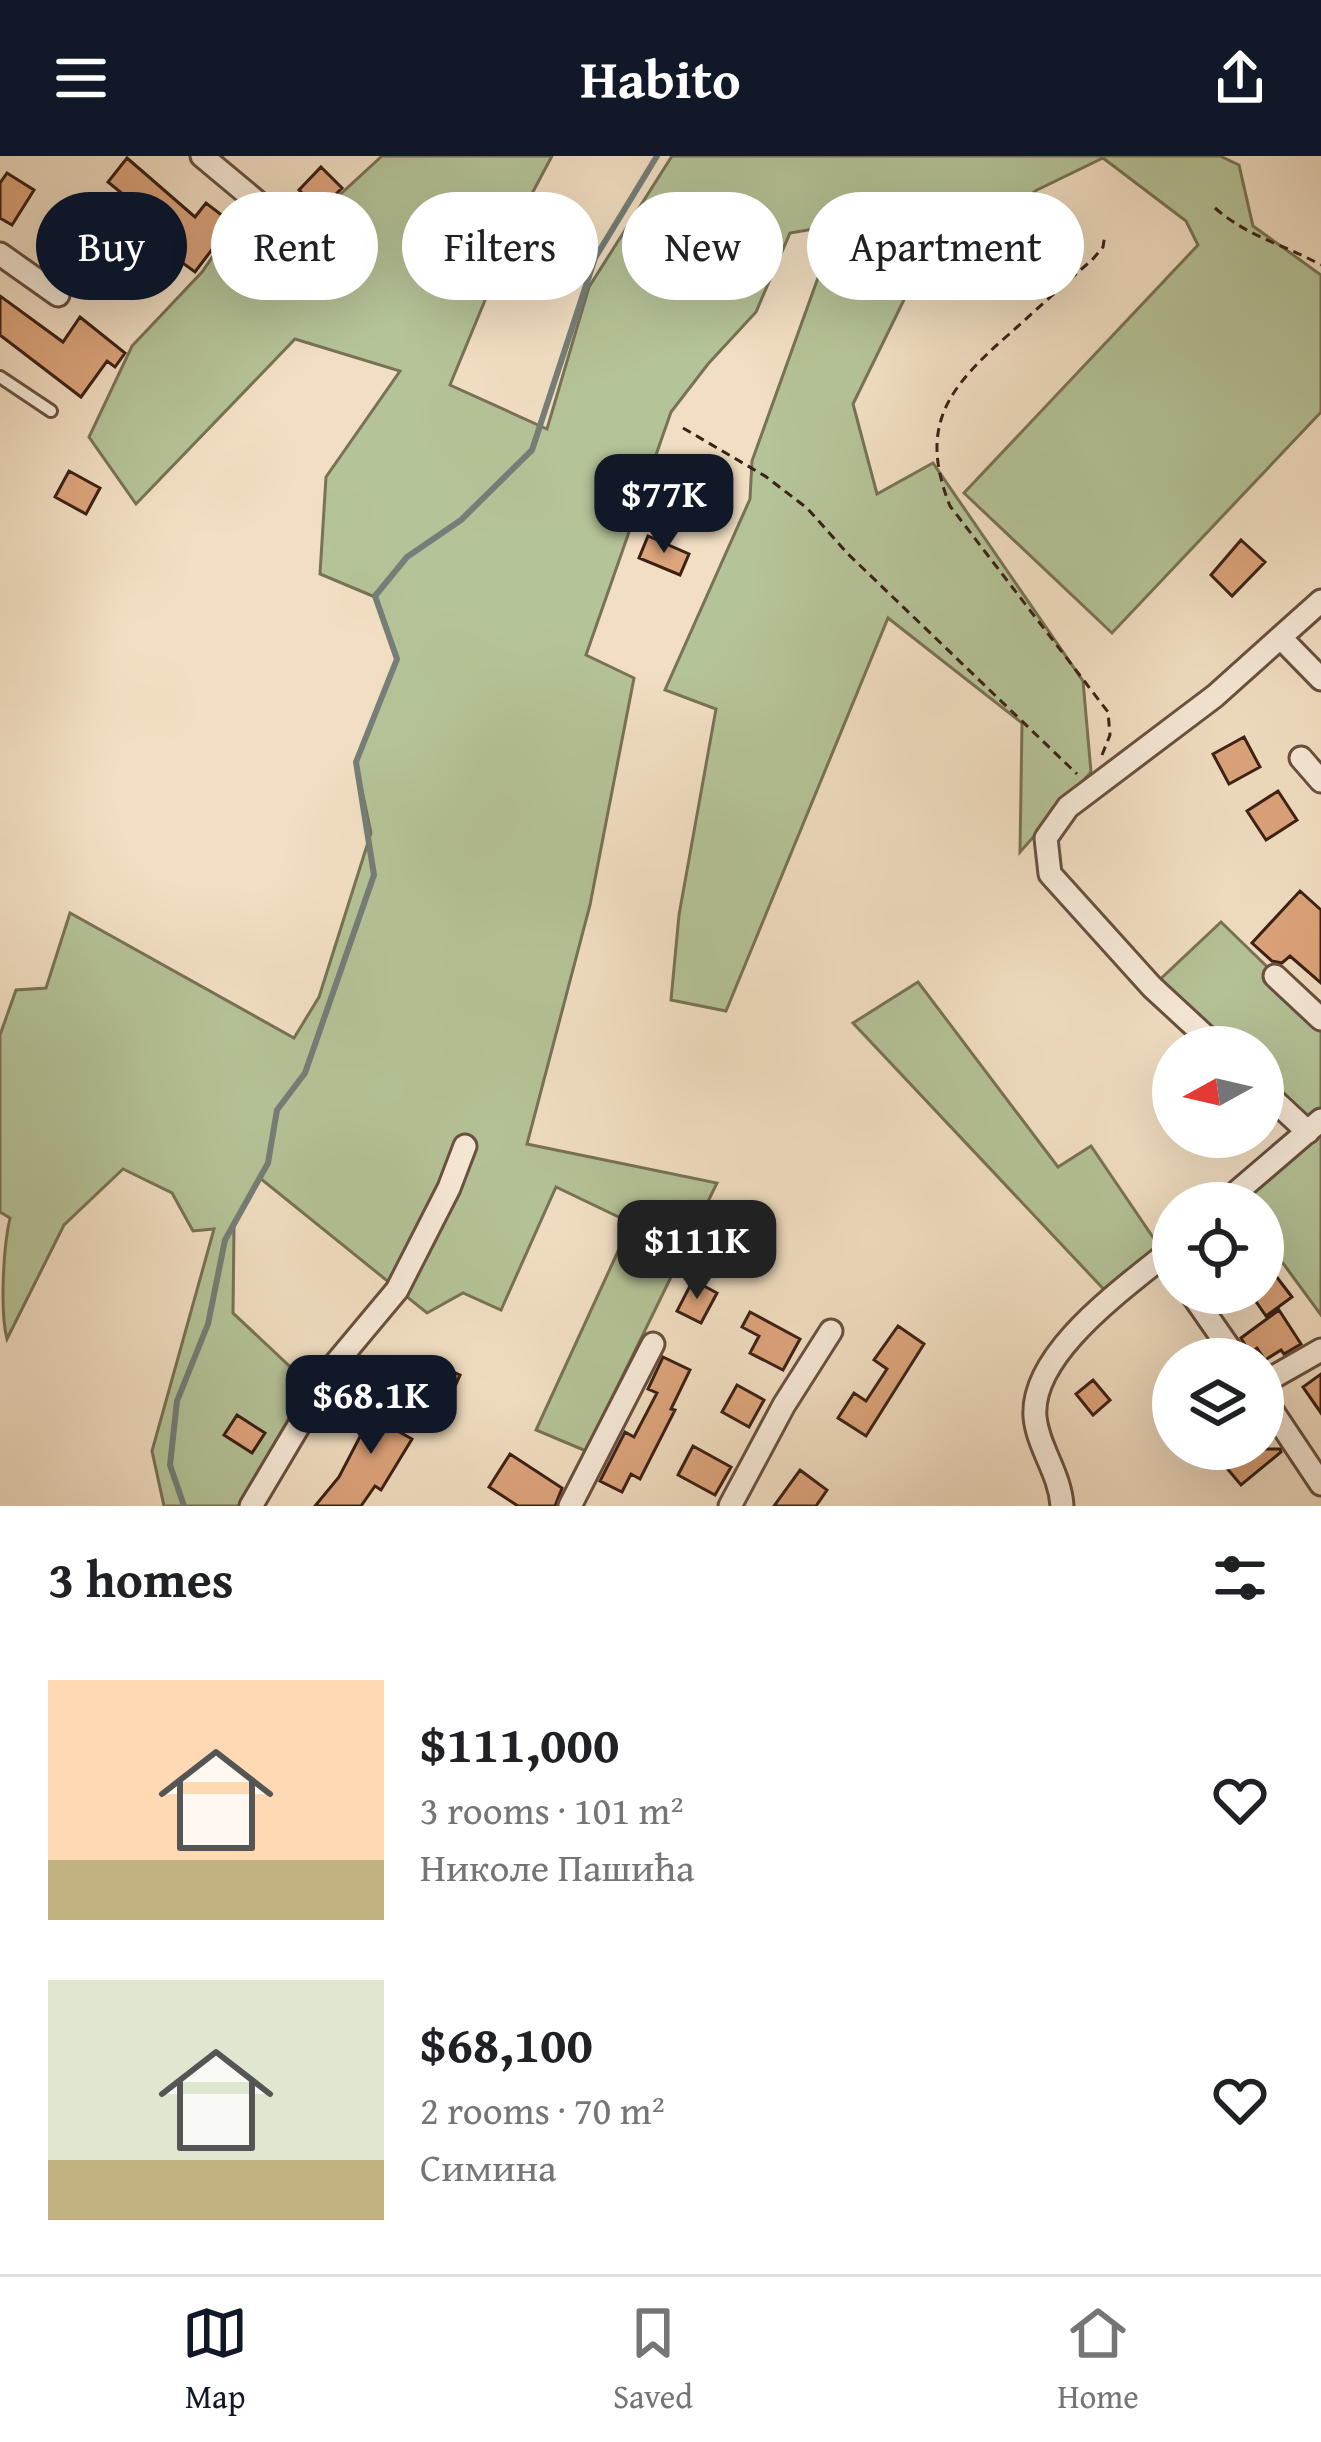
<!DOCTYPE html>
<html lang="en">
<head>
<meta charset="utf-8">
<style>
  body { margin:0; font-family:"Gentium Book Plus",serif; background:#f6f6f6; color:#202124; height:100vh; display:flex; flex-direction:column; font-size:45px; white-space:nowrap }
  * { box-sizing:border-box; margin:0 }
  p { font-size:39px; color:#757577 }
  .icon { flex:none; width:66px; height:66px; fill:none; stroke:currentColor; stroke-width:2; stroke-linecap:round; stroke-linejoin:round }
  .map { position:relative; height:1350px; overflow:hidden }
  .panel { display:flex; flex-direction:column; background:#fff; flex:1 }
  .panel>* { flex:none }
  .top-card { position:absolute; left:36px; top:36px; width:1251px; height:108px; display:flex; gap:24px }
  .needle { width:78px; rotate:262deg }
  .buttons { position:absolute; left:1152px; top:870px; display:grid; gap:24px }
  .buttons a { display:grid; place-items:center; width:132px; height:132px; border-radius:50%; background:#fff; box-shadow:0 12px 48px #0002; font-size:60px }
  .price { position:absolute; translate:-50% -102px; padding:0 27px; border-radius:24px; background:#111827; color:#fff; font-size:39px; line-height:78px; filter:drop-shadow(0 3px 6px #0008) }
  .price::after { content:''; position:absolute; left:50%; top:72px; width:36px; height:27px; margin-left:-18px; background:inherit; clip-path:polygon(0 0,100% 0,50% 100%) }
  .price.active { background:#222; color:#fff }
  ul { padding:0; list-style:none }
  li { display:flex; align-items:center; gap:36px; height:300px; padding:0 48px }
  li span { display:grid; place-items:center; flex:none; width:336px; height:240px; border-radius:0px; color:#555 }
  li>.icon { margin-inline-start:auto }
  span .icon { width:144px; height:144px; fill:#fffc; stroke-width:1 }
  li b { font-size:51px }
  h2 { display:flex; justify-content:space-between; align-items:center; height:144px; padding:0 48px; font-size:51px }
  .chip { padding:0 42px; border-radius:54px; background:#fff; box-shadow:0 12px 48px #0002; font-size:42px; line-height:108px }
  .chip.active { background:#111827; color:#fff }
  header { display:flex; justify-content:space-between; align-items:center; height:156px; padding:0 48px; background:#111827; color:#fff; font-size:54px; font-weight:700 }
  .tabs { display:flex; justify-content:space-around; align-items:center; height:168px; border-top:3px solid #e0e0e0; background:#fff; font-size:33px; color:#757577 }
  .tabs a { display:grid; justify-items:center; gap:6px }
  .tabs .active { color:#111827 }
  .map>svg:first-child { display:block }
  .green { fill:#b5c398; stroke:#787256; stroke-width:3 }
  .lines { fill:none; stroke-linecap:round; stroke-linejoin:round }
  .stream { stroke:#757e78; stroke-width:6 }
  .building { fill:#dea57d; stroke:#3b2015; stroke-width:3 }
  .service-casing { stroke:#695040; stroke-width:16 }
  .minor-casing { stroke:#695040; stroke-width:27 }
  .path { stroke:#3b2015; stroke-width:3; stroke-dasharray:9 6; stroke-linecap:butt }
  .service { stroke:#f7ead8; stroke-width:10 }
  .minor { stroke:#f7ead8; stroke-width:21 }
</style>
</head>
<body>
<header><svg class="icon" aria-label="menu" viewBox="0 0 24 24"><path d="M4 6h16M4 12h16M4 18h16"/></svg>Habito<svg class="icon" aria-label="share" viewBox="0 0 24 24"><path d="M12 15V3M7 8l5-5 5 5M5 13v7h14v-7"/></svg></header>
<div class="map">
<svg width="1321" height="1350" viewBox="0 0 1321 1350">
  <rect width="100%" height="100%" fill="#f2dfc3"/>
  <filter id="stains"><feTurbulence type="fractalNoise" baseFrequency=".00167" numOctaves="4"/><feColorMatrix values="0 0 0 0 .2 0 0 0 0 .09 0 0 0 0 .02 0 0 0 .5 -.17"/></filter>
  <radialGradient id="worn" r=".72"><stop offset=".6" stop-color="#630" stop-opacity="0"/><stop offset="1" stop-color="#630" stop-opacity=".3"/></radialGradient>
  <path class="green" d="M 382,0 L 552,0 L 519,62 L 450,229 L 547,273 L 589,131 L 672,0 L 1220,0 L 1239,9 L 1253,70 L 1321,119 L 1321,256 L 1112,477 L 964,337 L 1198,89 L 1186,65 L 1103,2 L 1037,34 L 920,111 L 853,248 L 877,338 L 933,307 L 1083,525 L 1091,616 L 1020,696 L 1022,567 L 888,462 L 726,855 L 671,844 L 679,759 L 716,553 L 665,534 L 750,343 L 752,305 L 837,69 L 790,77 L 756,156 L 708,208 L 671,256 L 586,499 L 634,522 L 590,749 L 527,988 L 717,1027 L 586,1295 L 536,1274 L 631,1067 L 556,1031 L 501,1154 L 463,1137 L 427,1157 L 260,1022 L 234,1070 L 233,1157 L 317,1236 L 254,1350 L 164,1350 L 152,1295 L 214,1073 L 193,1075 L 172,1037 L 123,1013 L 64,1069 L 7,1183 C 0,1157 3,1092 10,1062 L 0,1056 L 0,879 L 16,834 L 46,832 L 70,757 L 294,882 L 319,841 L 371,677 L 356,606 L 397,502 L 375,441 L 320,418 L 326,321 L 400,215 L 295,183 L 136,348 L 89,281 L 132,190 L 202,116 L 253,42 L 296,79 Z
    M 1221,766 L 1321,863 L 1321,1159 L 1263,1080 L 1263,1047 L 1239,1047 L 1307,977 L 1263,934 L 1263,891 L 1217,891 L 1152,831 Z
    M 918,826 L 1058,1011 L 1091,990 L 1165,1099 L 1112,1142 L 853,867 Z"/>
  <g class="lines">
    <path class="stream" d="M 184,1350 L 170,1309 L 177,1245 L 208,1168 L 225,1084 L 268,1007 L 277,954 L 305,917 L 374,719 L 356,606 L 397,503 L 375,440 L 407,401 L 461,364 L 532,294 L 595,102 L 657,0"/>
  </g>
  <path class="building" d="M 127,2 L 195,61 L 206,47 L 232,67 L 195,116 L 169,97 L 179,84 L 108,26 Z
    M 321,11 L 342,32 L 320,54 L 299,34 Z
    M 7,17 L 34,34 L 12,69 L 0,62 L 0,27 Z
    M 0,140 L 63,186 L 80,161 L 125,197 L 115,211 L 107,205 L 81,241 L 0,179 Z
    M 69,315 L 100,332 L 86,358 L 55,341 Z
    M 648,380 L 689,398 L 680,419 L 639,402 Z
    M 1241,384 L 1265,406 L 1232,440 L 1211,419 Z
    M 1244,581 L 1260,611 L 1229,628 L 1213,598 Z
    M 1278,635 L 1297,664 L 1266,684 L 1247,655 Z
    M 1300,735 L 1321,754 L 1321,827 L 1290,800 L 1282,807 L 1272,805 L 1252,787 Z
    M 1263,1103 L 1292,1141 L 1266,1160 L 1250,1137 L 1263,1137 Z
    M 693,1124 L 717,1137 L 701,1167 L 677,1155 Z
    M 1279,1154 L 1301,1188 L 1284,1198 L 1281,1194 L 1265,1204 L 1257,1192 L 1250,1197 L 1241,1182 Z
    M 750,1156 L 800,1183 L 783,1214 L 750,1197 L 759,1180 L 742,1171 Z
    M 898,1170 L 924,1188 L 866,1280 L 838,1262 L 854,1237 L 866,1245 L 887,1213 L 874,1204 Z
    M 663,1201 L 690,1214 L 671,1253 L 675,1254 L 640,1323 L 631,1318 L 622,1336 L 600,1325 L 625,1276 L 634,1281 L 657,1237 L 648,1233 Z
    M 433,1207 L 460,1219 L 449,1244 L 422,1232 Z
    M 1321,1218 L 1321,1257 L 1303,1231 Z
    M 1093,1224 L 1110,1244 L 1093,1259 L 1076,1238 Z
    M 737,1229 L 764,1244 L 749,1271 L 722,1256 Z
    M 393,1233 L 410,1243 L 394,1273 L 412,1283 L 381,1334 L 375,1330 L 361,1350 L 315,1350 L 339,1321 L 365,1271 L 370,1274 Z
    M 237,1259 L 265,1277 L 252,1297 L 224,1279 Z
    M 693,1290 L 731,1311 L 715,1339 L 678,1319 Z
    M 1245,1293 L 1280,1293 L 1281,1296 L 1241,1329 L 1225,1310 Z
    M 510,1298 L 562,1332 L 555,1350 L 518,1350 L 489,1331 Z
    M 800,1314 L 827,1334 L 816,1350 L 774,1350 Z"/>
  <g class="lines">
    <defs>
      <path id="service" d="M 0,221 L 51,255"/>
      <path id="minor" d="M 202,0 L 286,70
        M 0,98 L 58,139
        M 1281,482 L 1321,523
        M 1301,602 L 1321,625
        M 1275,820 L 1321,863
        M 1217,891 L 1152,831 L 1050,718 L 1046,682 L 1068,651 L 1215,540 L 1321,445
        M 1263,934 L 1308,976
        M 1224,1047 L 1321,964
        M 1191,1137 L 1237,1203
        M 1263,1227 L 1321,1194
        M 1263,1241 L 1321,1328
        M 251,1350 L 336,1207 L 397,1134 L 449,1032 L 465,990
        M 570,1350 L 653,1188
        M 730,1350 L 784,1249 L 831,1175
        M 1062,1350 C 1060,1317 1038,1292 1035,1261 C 1030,1196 1129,1129 1173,1092"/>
    </defs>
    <use href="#service" class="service-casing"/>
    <use href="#minor" class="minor-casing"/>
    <path class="path" d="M 1215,52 C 1248,81 1283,88 1321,109
      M 683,272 L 765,320 L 807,352 L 848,398 L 1077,618
      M 1102,599 L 1110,579 L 1108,556 L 950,350 C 918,270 948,232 1007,180 C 1035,155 1063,129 1092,104 L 1103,91 L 1105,78"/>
    <use href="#service" class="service"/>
    <use href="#minor" class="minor"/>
  </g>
  <rect width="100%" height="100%" filter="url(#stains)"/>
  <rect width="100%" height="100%" fill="url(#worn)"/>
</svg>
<div class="buttons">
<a><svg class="needle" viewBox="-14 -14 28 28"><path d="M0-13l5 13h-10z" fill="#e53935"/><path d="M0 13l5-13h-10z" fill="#757577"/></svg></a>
<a><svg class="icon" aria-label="locate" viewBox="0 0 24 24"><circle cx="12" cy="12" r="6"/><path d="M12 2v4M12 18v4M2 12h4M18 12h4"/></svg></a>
<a><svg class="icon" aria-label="layers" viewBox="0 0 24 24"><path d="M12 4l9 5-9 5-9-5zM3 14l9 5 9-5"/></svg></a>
</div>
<b class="price" style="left:664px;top:400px">$77K</b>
<b class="price active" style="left:697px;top:1146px">$111K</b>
<b class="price" style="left:371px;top:1301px">$68.1K</b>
<div class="top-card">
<a class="chip active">Buy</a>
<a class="chip">Rent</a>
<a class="chip">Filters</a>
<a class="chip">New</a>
<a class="chip">Apartment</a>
</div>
</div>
<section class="panel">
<h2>3 homes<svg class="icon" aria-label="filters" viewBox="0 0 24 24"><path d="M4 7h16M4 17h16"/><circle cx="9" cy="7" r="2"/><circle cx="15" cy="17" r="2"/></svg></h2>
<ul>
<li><span style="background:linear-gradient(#ffd9b3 75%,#c2b280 0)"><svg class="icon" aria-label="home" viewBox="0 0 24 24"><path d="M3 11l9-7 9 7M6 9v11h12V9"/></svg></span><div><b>$111,000</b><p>3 rooms · 101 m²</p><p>Николе Пашића</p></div><svg class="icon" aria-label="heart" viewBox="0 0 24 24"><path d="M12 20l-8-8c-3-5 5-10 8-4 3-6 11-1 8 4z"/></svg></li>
<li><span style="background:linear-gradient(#dfe7d0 75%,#c2b280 0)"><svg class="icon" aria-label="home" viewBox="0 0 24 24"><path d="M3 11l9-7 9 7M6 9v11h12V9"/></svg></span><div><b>$68,100</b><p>2 rooms · 70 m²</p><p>Симина</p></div><svg class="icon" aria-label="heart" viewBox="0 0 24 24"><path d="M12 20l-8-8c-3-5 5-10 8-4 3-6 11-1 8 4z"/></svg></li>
</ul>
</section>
<nav class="tabs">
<a class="active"><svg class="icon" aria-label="map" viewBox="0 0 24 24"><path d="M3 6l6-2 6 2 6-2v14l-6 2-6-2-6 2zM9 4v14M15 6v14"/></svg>Map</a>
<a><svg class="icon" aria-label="saved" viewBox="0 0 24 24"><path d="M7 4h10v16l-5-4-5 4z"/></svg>Saved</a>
<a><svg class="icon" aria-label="home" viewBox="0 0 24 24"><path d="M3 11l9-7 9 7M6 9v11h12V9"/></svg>Home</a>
</nav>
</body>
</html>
